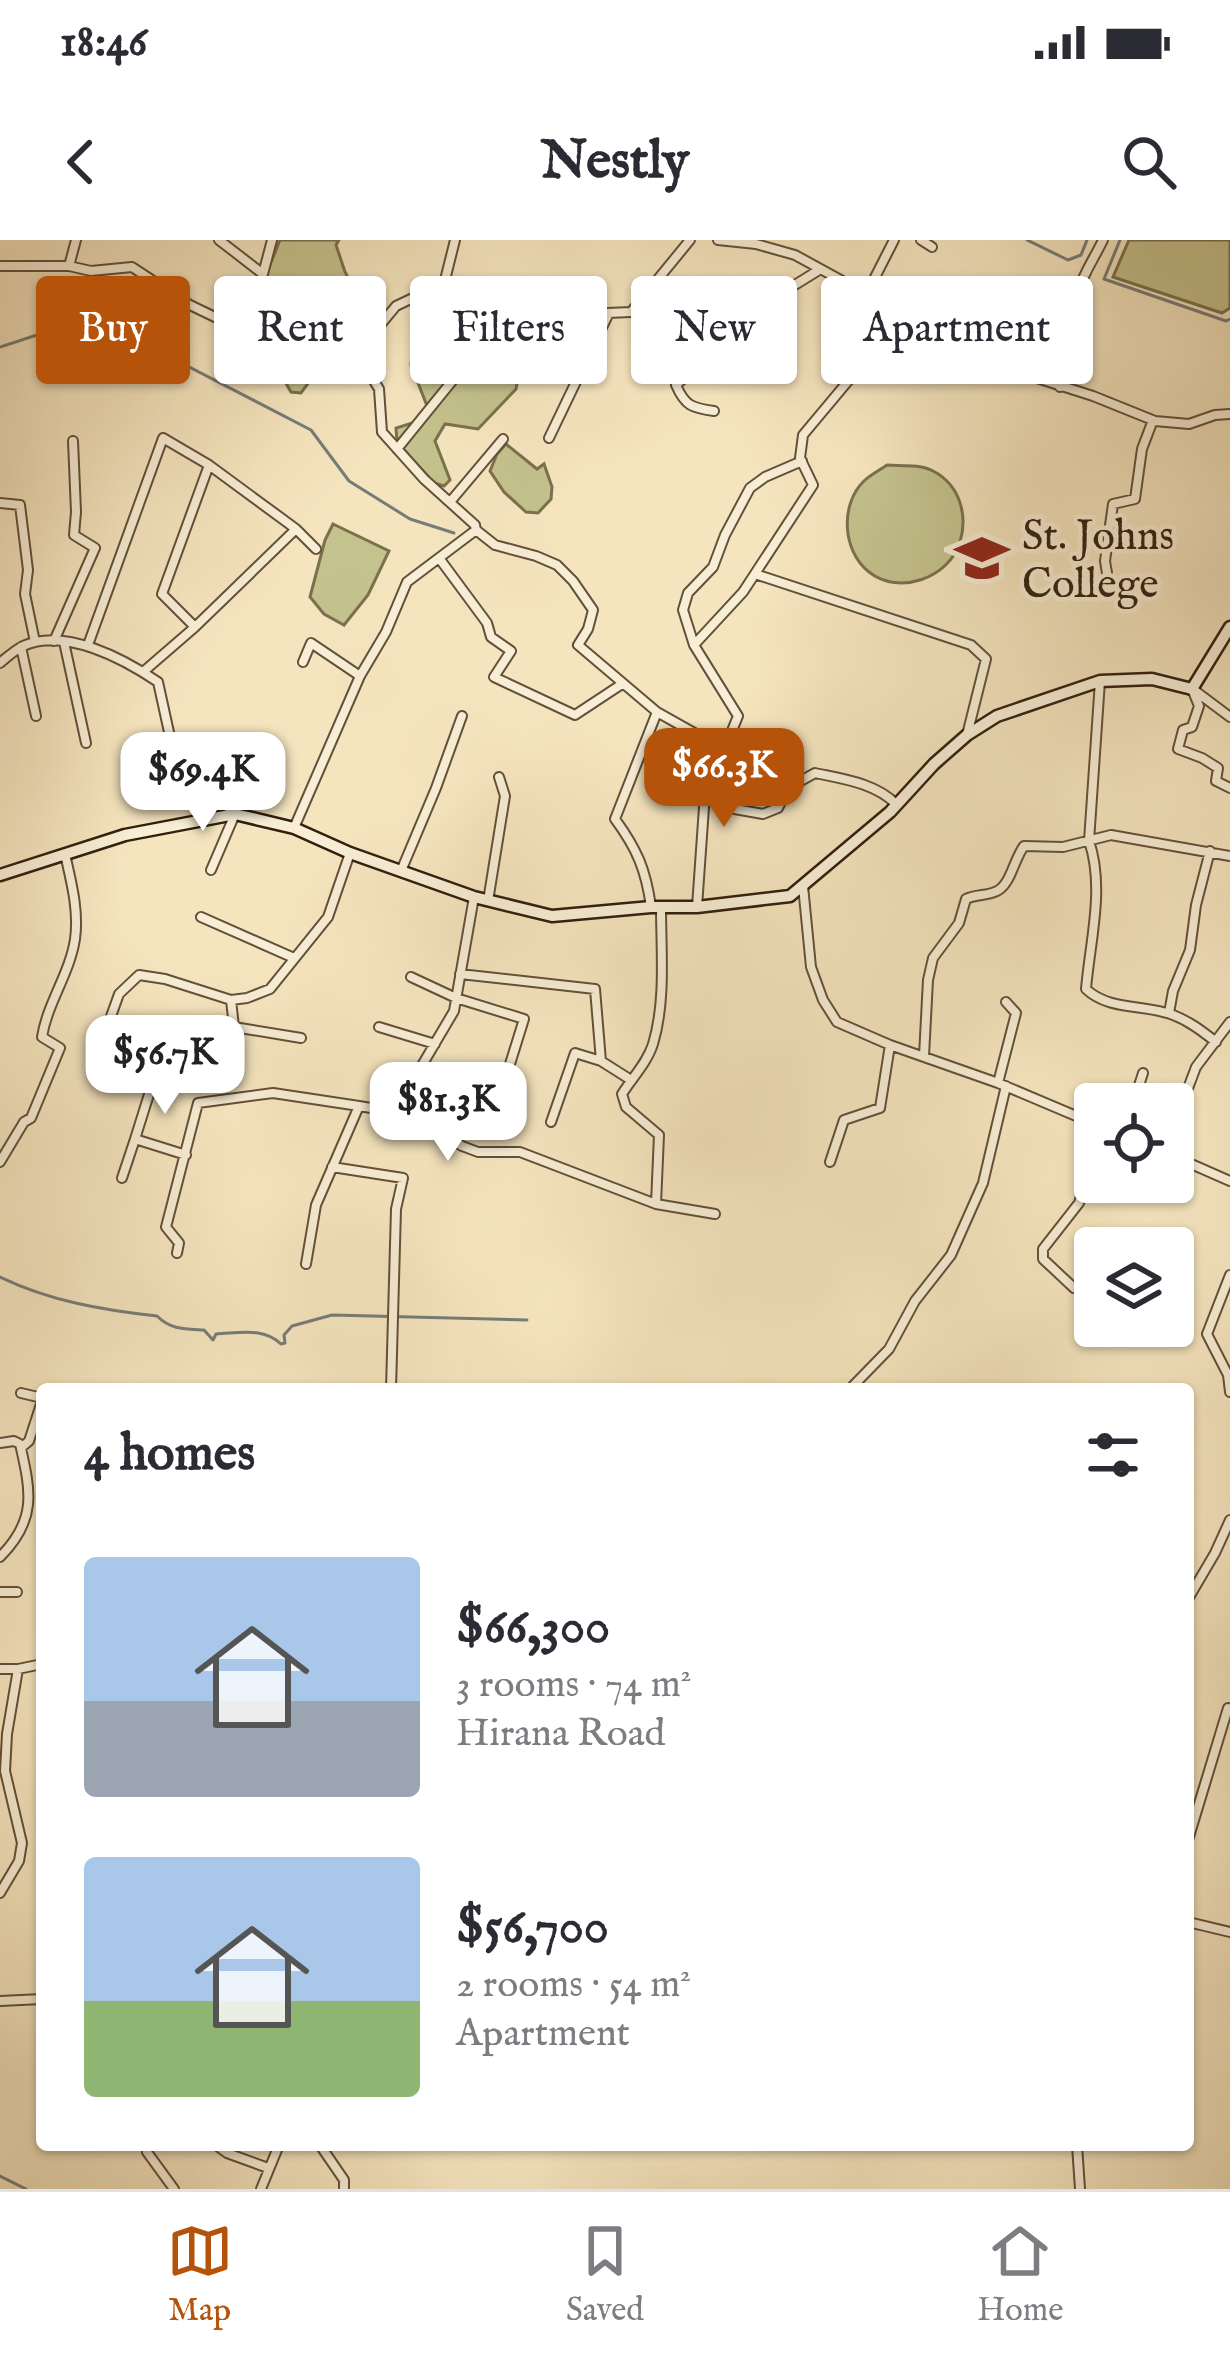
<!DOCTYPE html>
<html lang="en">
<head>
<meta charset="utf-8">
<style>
  body { margin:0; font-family:"IM FELL English",serif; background:#f7f7f7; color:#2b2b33; height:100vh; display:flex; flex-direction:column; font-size:45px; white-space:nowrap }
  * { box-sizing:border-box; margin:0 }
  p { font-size:39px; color:#7c7c81 }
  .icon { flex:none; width:66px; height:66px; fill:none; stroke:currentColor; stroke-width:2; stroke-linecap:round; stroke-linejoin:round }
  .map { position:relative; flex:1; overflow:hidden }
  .sheet { position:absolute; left:36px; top:1143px; width:1158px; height:768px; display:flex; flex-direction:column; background:#fff; border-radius:12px; box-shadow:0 3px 9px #0004 }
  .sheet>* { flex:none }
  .hud { position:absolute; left:36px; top:36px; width:1158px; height:108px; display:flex; gap:24px }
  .buttons { position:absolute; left:1074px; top:843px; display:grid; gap:24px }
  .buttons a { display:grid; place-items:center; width:120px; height:120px; border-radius:12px; background:#fff; box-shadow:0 3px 9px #0004; font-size:60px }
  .price { position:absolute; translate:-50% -102px; padding:0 27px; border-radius:24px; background:#fff; color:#222; font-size:39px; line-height:78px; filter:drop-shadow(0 3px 6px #0008) }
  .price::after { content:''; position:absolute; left:50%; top:72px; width:36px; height:27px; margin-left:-18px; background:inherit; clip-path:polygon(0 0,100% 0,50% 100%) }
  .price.active { background:#b45309; color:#fff }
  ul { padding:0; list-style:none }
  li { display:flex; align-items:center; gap:36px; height:300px; padding:0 48px }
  li span { display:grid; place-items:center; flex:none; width:336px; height:240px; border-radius:12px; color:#555 }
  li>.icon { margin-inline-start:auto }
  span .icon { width:144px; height:144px; fill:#fffc; stroke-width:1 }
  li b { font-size:51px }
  h2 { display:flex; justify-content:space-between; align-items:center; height:144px; padding:0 48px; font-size:51px }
  .tag { padding:0 42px; border-radius:12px; background:#fff; box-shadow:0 3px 9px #0004; font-size:42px; line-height:108px }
  .tag.active { background:#b45309; color:#fff }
  .status { display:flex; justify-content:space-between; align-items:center; height:84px; padding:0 60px; background:#fff; direction:ltr }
  .status svg { height:33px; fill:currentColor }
  header { display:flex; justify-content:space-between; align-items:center; height:156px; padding:0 48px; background:#fff; font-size:54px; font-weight:800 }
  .menu { display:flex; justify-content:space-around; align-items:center; height:168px; border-top:3px solid #e1e1e2; background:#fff; font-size:33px; color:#7c7c81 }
  .menu a { display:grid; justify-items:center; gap:6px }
  .menu .active { color:#b45309 }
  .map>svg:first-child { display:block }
  .green { fill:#c4c28d; stroke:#7b704e; stroke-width:3 }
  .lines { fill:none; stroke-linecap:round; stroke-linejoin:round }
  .stream { stroke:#767d78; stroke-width:3 }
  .street-casing { stroke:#63503a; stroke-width:12 }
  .secondary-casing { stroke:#321f0e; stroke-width:15 }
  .street { stroke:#f8eed5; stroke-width:8 }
  .secondary { stroke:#f8eed5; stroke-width:10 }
  .labels { text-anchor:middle; stroke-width:9; stroke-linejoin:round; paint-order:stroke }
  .poi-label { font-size:42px; fill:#321f0e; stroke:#f8eed5; text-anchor:start }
</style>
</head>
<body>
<div class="status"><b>18:46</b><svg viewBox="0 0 49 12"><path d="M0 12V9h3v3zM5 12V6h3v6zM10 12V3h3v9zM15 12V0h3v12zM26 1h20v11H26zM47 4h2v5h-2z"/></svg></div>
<header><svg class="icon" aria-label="back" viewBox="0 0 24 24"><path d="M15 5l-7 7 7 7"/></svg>Nestly<svg class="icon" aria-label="search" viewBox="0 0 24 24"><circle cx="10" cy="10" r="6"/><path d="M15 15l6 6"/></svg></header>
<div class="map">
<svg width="1230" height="1949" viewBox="0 0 1230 1949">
  <rect width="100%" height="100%" fill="#f5e5bf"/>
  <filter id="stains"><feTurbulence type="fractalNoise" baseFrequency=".00167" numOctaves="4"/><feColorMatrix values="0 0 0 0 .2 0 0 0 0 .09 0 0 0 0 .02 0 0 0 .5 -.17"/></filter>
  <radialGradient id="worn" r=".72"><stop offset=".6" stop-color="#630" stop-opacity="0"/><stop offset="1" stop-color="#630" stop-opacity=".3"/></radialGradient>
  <path class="green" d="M 280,0 L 339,0 L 336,5 L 345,32 L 371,81 L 358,98 L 337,108 L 313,89 L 265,37 Z
    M 1129,0 L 1230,0 L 1230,68 L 1222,73 L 1113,37 Z
    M 884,74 L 901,76 L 957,110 L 946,135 L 925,135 L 873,109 L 873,97 Z
    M 451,99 L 471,105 L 486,115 L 522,116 L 516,149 L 478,189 L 445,184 L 435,201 L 450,240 L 444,246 L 434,243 L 397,202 L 396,188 L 419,181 L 429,171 L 411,125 L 412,114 L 428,101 Z
    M 258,103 L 317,131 L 301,153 L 291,152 L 283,138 L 266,129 Z
    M 506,204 L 537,229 L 544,224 L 552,247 L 551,259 L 538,273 L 526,272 L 504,252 L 490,231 L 497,214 Z
    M 887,225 C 901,226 920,224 933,231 C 960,245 968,275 960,302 C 949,338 899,356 869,332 C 842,311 840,264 864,241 C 870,235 880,230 887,225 Z
    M 333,284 L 389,311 L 368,355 L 344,385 L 324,374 L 310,357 L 325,300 Z"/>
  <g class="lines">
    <path class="stream" d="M 1027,0 L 1068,20 L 1081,15 L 1087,0
      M 1120,0 L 1104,39 L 1226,81 L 1230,79
      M 0,107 L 46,92 L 84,93 L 166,115 L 311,190 L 349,241 L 410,279 L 454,293
      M 0,1037 C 50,1061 102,1070 157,1076 C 171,1090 185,1089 204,1090 L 213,1100 L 216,1094 C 240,1093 263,1087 281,1104 L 285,1103 L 284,1095 L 292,1086 L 332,1075 L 527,1080
      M 0,1936 L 26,1949"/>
    <defs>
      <path id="street" d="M 219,0 L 263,34 L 272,0
        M 718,0 L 756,4 L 795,15 L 996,125 L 1093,156 L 1155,181 L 1189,184 L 1215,175 L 1230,174
        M 921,0 L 932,7
        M 0,26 L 69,26 L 76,0
        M 69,26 L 91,31 L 132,27 L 190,65 L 250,94 L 296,122 L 307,122 L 318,103 L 349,107 L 357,113 L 379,149 L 382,192 L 424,239 L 475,285 L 476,290
        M 867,53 L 894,0
        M 441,56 L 455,0
        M 357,113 L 396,66 L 417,56 L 441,56 L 469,47 L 510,45 L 531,57 L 584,74 L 631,72 L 690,0
        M 517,126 L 543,61
        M 1060,147 C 1070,116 1069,83 1078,52 C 1083,34 1095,17 1103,0
        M 714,171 C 692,168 685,166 676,145 L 777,56 L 819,30
        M 549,198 L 609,73
        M 397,209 L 457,135
        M 450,262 L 503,199
        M 0,263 L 20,265 L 28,330 L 25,354 L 35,402
        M 296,289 L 316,309
        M 439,318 L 487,383 L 491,397 L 511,411 L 494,437 L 575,475 L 622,444
        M 1107,333 L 1105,321 L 1113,264 L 1135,259 L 1142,209 L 1153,180
        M 755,334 L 971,405 L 986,419 L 967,495
        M 195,387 L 162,354 L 209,225
        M 54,401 L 95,308 L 74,295 L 76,272 L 73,201
        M 64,402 L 86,503
        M 88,405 L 163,198 L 209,225 L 296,289 L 195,387 L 143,432
        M 694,405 L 743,352 L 813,245 L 800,218 L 803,195 L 849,140 L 864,110 L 879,61
        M 21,407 L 36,476
        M 303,422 L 311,403 L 360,436
        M 0,423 C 7,417 15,410 23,406 C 65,387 124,419 158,442 L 174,515 L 235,574 L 211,630
        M 1100,441 L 1089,601 C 1105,648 1090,701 1086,749 C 1109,771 1145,764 1173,775 C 1189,781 1202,791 1216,802
        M 1192,449 L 1199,466 L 1192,487 L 1183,490 L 1178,509 L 1202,518 L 1218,528 L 1216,541 L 1230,548
        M 1194,450 L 1230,477
        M 657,472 L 721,508 L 727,503 L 738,476 L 694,405 L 683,370 L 688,353 L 713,327 L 725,295 L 750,248 L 765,237 L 802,221
        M 713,530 L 729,541 L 729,568 L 763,574 L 778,568 L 788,548 L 815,533 C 843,539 875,543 896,564
        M 294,588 L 360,436 L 386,392 L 407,342 L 476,290 L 495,305 L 536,316 L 557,325 L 573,341 L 593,370 L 588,389 L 578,405 L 657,472 L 615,579 C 637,609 646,630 651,667
        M 401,631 L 436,548 L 462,476
        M 803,646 L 811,727 L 823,760 L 837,782 L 890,805 L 998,843 L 1095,884
        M 488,661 L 505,556 L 499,537
        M 697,667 L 705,553 L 721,508
        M 201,677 L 294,718
        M 460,734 L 595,749 L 601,821
        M 411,737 L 456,758 L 524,779 L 510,824
        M 231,760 L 234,787 L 301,798
        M 1169,773 L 1173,751 L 1190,710 L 1196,665 L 1210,611
        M 379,787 L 435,804
        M 131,803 L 105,793 L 119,754 L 139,735 L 165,739 L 231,760 L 247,758 L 270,749 L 328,677 L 350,613
        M 924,816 L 928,740 L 933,718 L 959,683 L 966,659 C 977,654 987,656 997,651 C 1011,644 1014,619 1024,606 L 1063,607 L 1111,595 L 1230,616
        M 156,832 L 135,899 L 186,915
        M 998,843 L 1016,773 L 1006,762
        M 1133,864 L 1143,833
        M 398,866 L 462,906 L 478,912 L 520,912 L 656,964 L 659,895 L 626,867 L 622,854 C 632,838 647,823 653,804 C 666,761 661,711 661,667
        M 551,882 L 575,813 L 601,821 L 631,840
        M 1173,888 L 1196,827 L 1230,782
        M 1173,916 L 1230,941
        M 0,922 L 24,882 L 31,878 L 60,808 L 42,797 C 47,764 70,733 75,699 C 79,670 71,641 65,614
        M 830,922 L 844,880 L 880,868 L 890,805
        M 332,927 L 403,938 L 396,969 L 391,1149
        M 122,938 L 135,899
        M 656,964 L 715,974
        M 177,1013 L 179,1003 L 166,987 L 198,863 L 273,853 L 359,866
        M 306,1024 L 316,965 L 359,866 L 389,871 L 398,866 L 454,771 L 474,657
        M 1230,1035 L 1207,1094 L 1228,1135 L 1230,1152
        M 1074,1048 L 1043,1019 L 1043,1009 L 1079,963 L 1095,908
        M 850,1149 L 889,1109 L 915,1061 L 951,1015 L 983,943 L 1006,846
        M 21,1153 L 42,1158
        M 0,1203 L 14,1201 L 20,1204 C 31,1252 37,1280 0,1317
        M 22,1207 L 29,1201 L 42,1161
        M 0,1352 L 17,1352
        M 1188,1359 L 1215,1313 L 1230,1280
        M 0,1429 L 18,1429 L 42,1424
        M 1188,1600 L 1228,1468
        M 0,1653 L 19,1621 L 22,1603 L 5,1531 L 7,1494 L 18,1429
        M 1188,1682 L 1230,1692
        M 0,1761 L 42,1759
        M 216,1905 L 227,1913 L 268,1928
        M 320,1905 L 344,1940 L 344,1949
        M 1077,1905 L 1080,1949
        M 147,1912 L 174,1949
        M 261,1949 L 279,1905"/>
      <path id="secondary" d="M 0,635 L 125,595 L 235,574 L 294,588 L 350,613 L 474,657 L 552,676 L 651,667 L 697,667 L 790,656 L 890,572 L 934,524 L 967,495 L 997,476 L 1100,441 L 1152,439 L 1192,449 L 1230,387"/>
    </defs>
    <use href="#street" class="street-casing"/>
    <use href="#secondary" class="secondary-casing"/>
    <use href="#street" class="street"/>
    <use href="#secondary" class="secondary"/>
  </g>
  <defs>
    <symbol id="school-bare" viewBox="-9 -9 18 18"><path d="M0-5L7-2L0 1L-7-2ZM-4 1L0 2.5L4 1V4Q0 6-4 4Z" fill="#8f2418" stroke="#f8eed5" stroke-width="2.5" paint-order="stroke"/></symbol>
  </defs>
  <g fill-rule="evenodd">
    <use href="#school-bare" x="944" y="280" width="76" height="76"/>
  </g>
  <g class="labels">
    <g class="poi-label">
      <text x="1022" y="309">St. Johns<tspan x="1022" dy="48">College</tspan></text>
    </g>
  </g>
  <rect width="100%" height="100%" filter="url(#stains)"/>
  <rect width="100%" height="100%" fill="url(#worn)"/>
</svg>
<div class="buttons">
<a><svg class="icon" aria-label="locate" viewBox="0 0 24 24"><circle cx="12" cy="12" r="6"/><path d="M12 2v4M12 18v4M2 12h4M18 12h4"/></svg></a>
<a><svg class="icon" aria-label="layers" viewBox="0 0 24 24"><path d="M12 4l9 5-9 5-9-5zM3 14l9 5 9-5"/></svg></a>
</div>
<b class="price active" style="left:724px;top:590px">$66.3K</b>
<b class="price" style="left:203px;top:594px">$69.4K</b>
<b class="price" style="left:165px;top:877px">$56.7K</b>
<b class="price" style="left:448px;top:924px">$81.3K</b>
<div class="hud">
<a class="tag active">Buy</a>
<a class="tag">Rent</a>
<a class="tag">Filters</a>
<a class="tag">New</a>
<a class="tag">Apartment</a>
</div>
<section class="sheet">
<h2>4 homes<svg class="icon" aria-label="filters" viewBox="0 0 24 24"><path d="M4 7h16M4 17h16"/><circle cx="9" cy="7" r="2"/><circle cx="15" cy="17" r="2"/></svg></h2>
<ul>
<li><span style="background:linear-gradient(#a9c7e8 60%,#9aa5b1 0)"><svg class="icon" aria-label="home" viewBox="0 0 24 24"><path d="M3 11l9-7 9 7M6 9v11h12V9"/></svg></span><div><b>$66,300</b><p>3 rooms · 74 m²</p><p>Hirana Road</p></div></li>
<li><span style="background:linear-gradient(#a9c7e8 60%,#8fb573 0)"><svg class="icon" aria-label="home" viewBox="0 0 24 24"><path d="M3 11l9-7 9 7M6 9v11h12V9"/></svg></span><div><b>$56,700</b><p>2 rooms · 54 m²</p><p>Apartment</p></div></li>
</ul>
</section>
</div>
<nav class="menu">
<a class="active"><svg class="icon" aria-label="map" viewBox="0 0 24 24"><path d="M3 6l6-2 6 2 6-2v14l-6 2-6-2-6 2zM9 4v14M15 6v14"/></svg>Map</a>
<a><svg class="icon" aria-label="saved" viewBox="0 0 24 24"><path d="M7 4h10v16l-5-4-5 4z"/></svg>Saved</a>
<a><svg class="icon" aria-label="home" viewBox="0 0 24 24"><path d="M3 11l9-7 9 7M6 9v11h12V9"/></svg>Home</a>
</nav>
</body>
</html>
